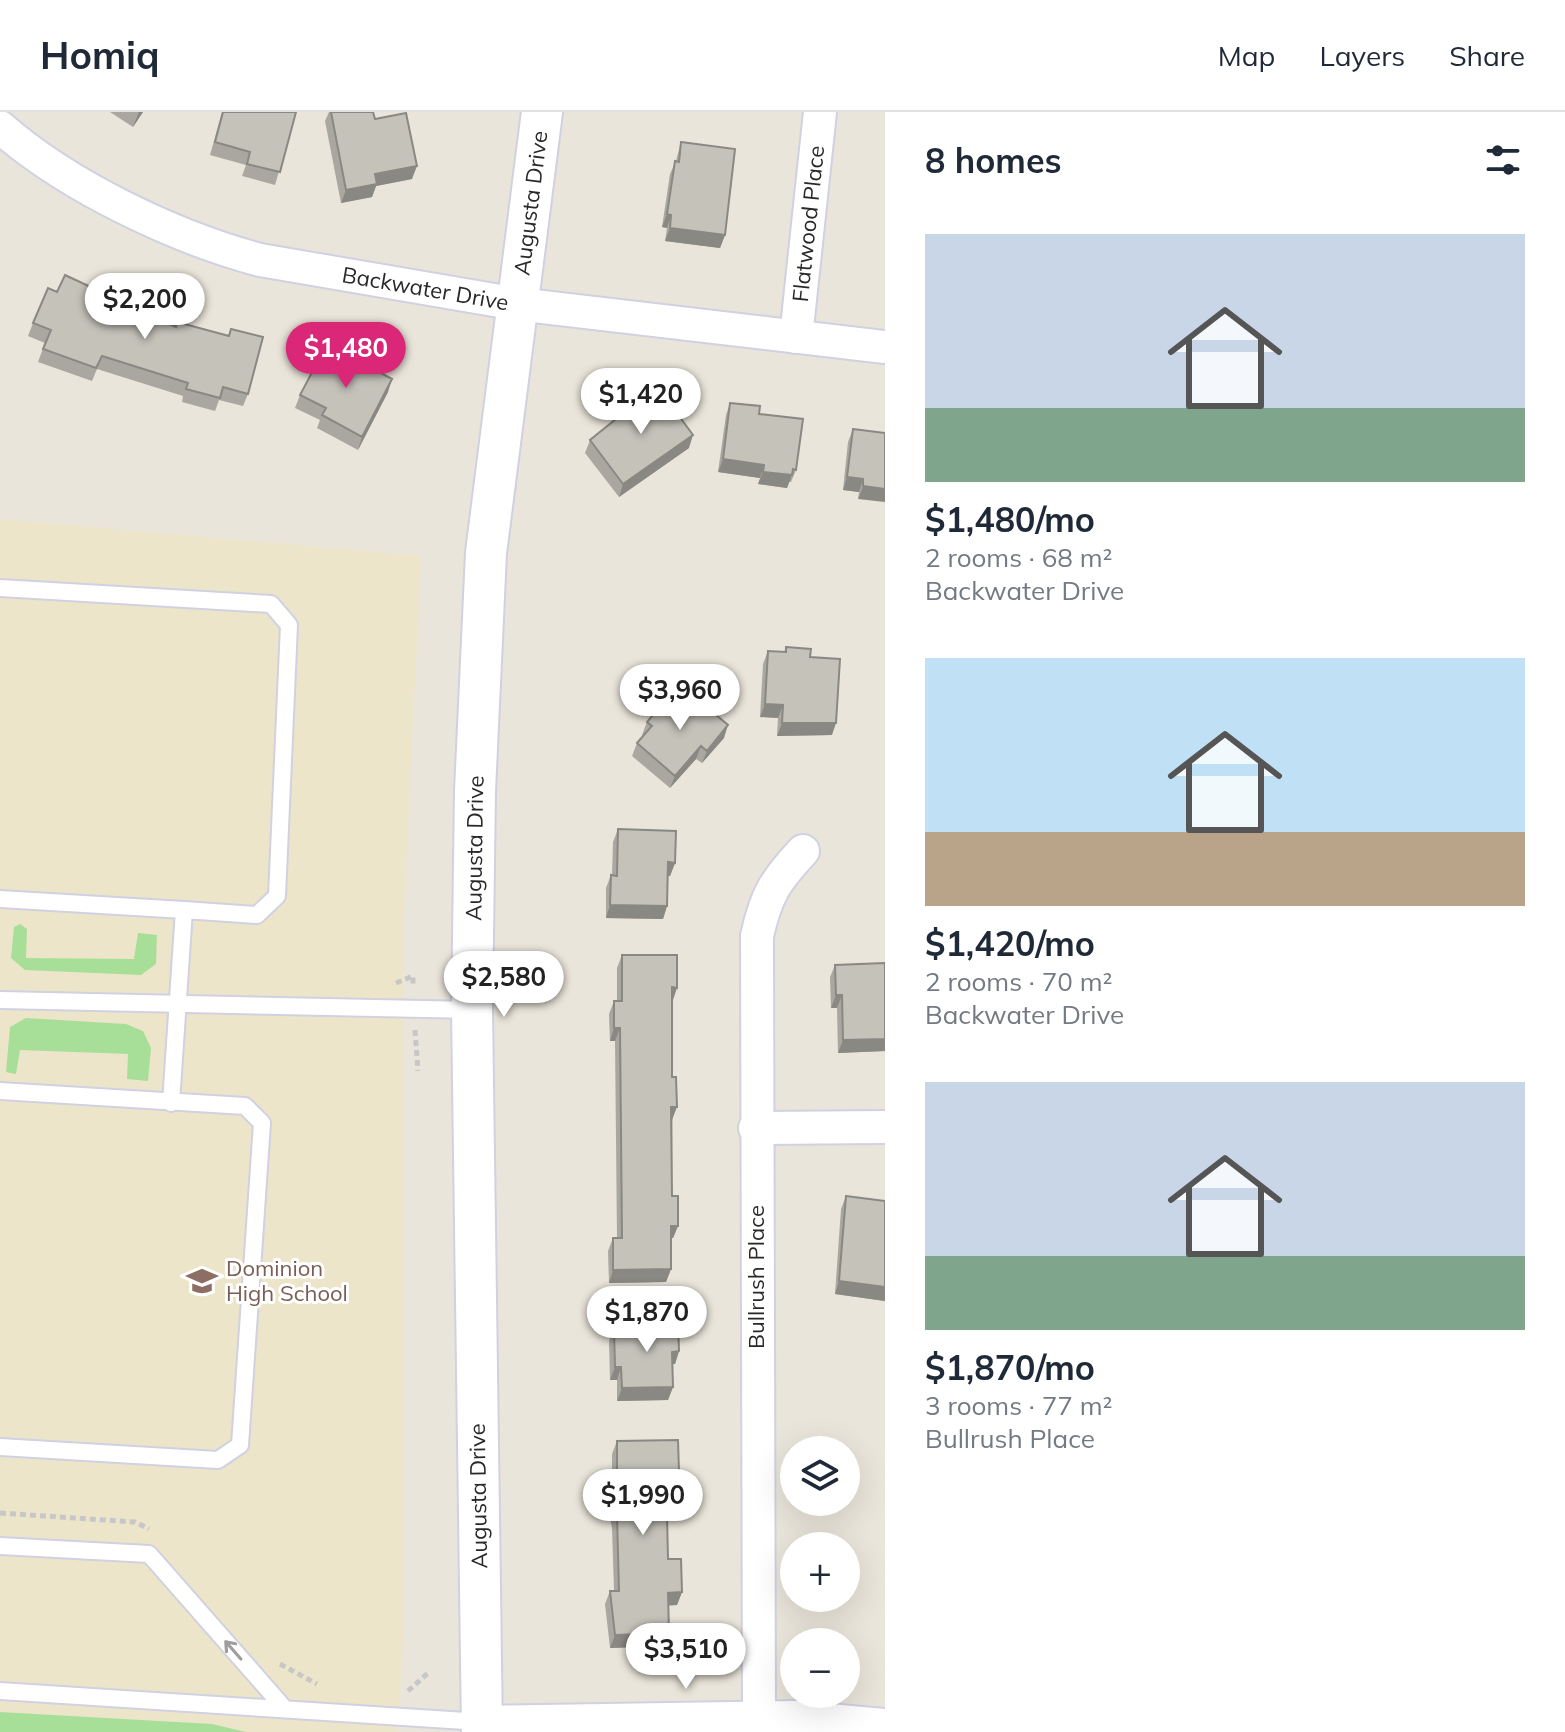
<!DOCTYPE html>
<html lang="en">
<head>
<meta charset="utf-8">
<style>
  body { margin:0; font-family:Mulish,sans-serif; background:#f6f6f7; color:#1f2937; height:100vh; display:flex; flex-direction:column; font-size:30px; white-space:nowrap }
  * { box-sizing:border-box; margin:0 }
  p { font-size:26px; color:#747a83 }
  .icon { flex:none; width:44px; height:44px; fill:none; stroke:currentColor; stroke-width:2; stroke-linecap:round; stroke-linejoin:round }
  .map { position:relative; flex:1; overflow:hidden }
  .details { display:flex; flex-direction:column; background:#fff; width:680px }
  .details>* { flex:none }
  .buttons { position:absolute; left:780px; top:1324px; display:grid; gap:16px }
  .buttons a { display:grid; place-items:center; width:80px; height:80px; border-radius:50%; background:#fff; box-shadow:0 8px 32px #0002; font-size:40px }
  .price { position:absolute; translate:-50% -68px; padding:0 18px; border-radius:28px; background:#fff; color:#222; font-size:26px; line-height:52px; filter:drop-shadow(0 2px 4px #0008) }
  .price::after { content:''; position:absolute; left:50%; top:48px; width:24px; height:18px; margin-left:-12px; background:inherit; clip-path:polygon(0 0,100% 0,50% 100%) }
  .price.current { background:#db2777; color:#fff }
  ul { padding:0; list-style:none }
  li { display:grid; align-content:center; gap:16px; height:424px; padding:0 40px }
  li span { display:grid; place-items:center; height:248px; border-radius:0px; color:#555 }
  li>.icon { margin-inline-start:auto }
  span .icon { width:144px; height:144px; fill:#fffc; stroke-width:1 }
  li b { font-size:34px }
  h2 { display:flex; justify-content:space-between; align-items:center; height:96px; padding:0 40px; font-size:34px }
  header { display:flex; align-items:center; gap:48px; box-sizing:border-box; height:112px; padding:0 40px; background:#fff; border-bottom:2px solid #e0e1e3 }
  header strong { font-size:38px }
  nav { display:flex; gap:44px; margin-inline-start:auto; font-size:28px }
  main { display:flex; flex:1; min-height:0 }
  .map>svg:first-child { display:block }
  .education { fill:#ece5ca }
  .green { fill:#a8df98 }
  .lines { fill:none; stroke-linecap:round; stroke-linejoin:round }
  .service-casing { stroke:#d0d1e1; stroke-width:20 }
  .minor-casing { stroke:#d0d1e1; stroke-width:36 }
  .tertiary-casing { stroke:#d0d1e1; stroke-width:44 }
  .path { stroke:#c7c7c7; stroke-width:5; stroke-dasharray:6 4; stroke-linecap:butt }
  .service { stroke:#fff; stroke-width:16 }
  .minor { stroke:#fff; stroke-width:32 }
  .tertiary { stroke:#fff; stroke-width:40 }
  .wall { fill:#a9a7a0 }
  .shaded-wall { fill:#8a8882 }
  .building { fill:#c5c2ba; stroke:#8a8882; stroke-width:2 }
  .oneway { stroke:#9e9e9e }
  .labels { text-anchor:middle; stroke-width:6; stroke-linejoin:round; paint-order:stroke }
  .street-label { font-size:22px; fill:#282828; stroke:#fff }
  .education-label { font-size:22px; fill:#785e54; stroke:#fff; text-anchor:start }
</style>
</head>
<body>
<header>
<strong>Homiq</strong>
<nav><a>Map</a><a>Layers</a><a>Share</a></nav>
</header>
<main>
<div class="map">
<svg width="885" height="1620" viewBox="0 0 885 1620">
  <rect width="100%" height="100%" fill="#eae5da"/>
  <path class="education" d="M 0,407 L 421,444 L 403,817 L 403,1522 L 398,1620 L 0,1620 Z"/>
  <path class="green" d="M 20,812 L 27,817 L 26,846 L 134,847 L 138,821 L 157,823 L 156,852 L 141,863 L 25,858 L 11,846 L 14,815 Z
    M 26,906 L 126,912 L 143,919 L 151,936 L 148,969 L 127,967 L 128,942 L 20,938 L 16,962 L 6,960 L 10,915 Z
    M 0,1600 L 212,1612 L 246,1620 L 0,1620 Z"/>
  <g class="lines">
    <defs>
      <path id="service" d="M 0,476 L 271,492 L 289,513 L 277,784 L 257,803 L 184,798 L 171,991
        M 0,787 L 184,798
        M 0,888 L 472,898
        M 0,979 L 245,994 L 262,1011 L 240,1333 L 218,1348 L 0,1335
        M 0,1434 L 149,1442 L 285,1597
        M 0,1579 L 481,1610"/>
      <g id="minor">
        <path id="s1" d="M 0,15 C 67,74 174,125 260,148 L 517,192 L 885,235"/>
        <path id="s2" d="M 796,225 L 820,0"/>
        <path d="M 755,1016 L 885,1015"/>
        <path d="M 759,1606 L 757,824 C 766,783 775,769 803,739"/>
        <path d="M 481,1610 L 796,1605 L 885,1613"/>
      </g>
      <g id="tertiary">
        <path id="s3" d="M 482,1620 L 472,898 L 475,679 L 486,441 L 542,0"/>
      </g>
    </defs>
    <use href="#service" class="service-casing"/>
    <use href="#minor" class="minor-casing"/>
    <use href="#tertiary" class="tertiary-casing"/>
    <path class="path" d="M 396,871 L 413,864 L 413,872
      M 415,918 L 418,959
      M 0,1401 L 135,1410 L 149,1417
      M 280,1552 L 317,1572
      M 408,1579 L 428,1561"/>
    <use href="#service" class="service"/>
    <use href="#minor" class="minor"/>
    <use href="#tertiary" class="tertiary"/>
  </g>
  <path class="wall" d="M 110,0 L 143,0 L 133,15 Z
    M 222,0 L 296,0 L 275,73 L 242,64 L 246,53 L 210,43 Z
    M 329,0 L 373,0 L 375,7 L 412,67 L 376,74 L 372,85 L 341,91 L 325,9 Z
    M 681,30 L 725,123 L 720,136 L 665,129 L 667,116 L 662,115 L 670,62 L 676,49 Z
    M 33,211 L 176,215 L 228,224 L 231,217 L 248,282 L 243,294 L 219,288 L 215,299 L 182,290 L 183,284 L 97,257 L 92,269 L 38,250 L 45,231 L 28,224 Z
    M 388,280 L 358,338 L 317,316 L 320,308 L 295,296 L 300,283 Z
    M 730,291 L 759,302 L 796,358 L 791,370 L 789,370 L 787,376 L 758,372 L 760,366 L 718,360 L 726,303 Z
    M 853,317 L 885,321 L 858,387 L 859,380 L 843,378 L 848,330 Z
    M 590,328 L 689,336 L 619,385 L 585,341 Z
    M 786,535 L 810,545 L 832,623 L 777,624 L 778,606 L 760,605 L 763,552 L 768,539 L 784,540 Z
    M 647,610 L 724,626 L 702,651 L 696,647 L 670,676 L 632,644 L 637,631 L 643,624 L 642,623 Z
    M 618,717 L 675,751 L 670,764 L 668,764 L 667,794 L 663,807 L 606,806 L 606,776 L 611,763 L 612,763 L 613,730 Z
    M 622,843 L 673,888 L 672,1084 L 678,1114 L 673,1126 L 671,1126 L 671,1157 L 666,1170 L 609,1171 L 608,1139 L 613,1126 L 617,1126 L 615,929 L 610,929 L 609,902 L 614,889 L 617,889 L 617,856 Z
    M 885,851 L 885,939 L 838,941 L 837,896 L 831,896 L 830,865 L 835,853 Z
    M 846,1084 L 885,1089 L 885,1189 L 835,1182 L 841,1097 Z
    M 651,1207 L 679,1239 L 675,1252 L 672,1252 L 673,1275 L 668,1288 L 617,1289 L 617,1268 L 610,1268 L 609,1229 L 614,1216 L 648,1215 Z
    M 617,1329 L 679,1360 L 674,1373 L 666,1373 L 668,1447 L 682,1480 L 677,1493 L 668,1493 L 664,1534 L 610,1536 L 605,1492 L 610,1479 L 614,1479 L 612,1416 L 609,1399 L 603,1398 L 603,1372 L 607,1359 L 612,1359 L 612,1342 Z"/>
  <path class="shaded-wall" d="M 139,0 L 143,0 L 133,15 L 138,2 Z
    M 417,54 L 412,67 L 376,74 L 372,85 L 341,91 L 346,78 L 375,62 Z
    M 667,102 L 671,103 L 667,116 L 662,115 Z
    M 670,116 L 725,123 L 720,136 L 665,129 Z
    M 392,267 L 388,280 L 358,338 L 362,325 Z
    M 693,323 L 689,336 L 619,385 L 623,372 Z
    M 723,347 L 764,353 L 760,366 L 718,360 Z
    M 763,360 L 792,363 L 787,376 L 758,372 Z
    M 847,365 L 863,367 L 859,380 L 843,378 Z
    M 863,374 L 885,377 L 885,390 L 858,387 Z
    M 765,592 L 783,593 L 778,606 L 760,605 Z
    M 782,611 L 836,611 L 832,623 L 777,624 Z
    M 728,613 L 724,626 L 702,651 L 707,639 Z
    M 701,634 L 696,647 L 670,676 L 675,664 Z
    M 668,750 L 675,751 L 670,764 L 664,763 Z
    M 610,793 L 667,794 L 663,807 L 606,806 Z
    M 672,875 L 677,876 L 673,888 L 667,888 Z
    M 836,883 L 842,883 L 837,896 L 831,896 Z
    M 614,916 L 620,916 L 615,929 L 610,929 Z
    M 885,927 L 885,939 L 838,941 L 843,928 Z
    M 671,995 L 677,995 L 672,1008 L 667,1008 Z
    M 671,1114 L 678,1114 L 673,1126 L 666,1127 Z
    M 671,1157 L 666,1170 L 609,1171 L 613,1158 Z
    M 839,1169 L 885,1175 L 885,1189 L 835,1182 Z
    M 679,1239 L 675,1252 L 668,1252 L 672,1240 Z
    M 615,1255 L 621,1255 L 617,1268 L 610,1268 Z
    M 673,1275 L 668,1288 L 617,1289 L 622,1276 Z
    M 666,1360 L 679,1360 L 674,1373 L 662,1373 Z
    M 608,1386 L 614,1386 L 609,1399 L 603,1398 Z
    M 682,1480 L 677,1493 L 663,1494 L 668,1481 Z
    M 669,1521 L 664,1534 L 610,1536 L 615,1523 Z"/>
  <path class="building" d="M 223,0 L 296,0 L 280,60 L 247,52 L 250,40 L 215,30 Z
    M 331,0 L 373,0 L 375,7 L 406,1 L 417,54 L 375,62 L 377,72 L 346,78 Z
    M 681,30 L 735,37 L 725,123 L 670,116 L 671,103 L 667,102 L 675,49 L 679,50 Z
    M 65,163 L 176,215 L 177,210 L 229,224 L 231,217 L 263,225 L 248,282 L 223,275 L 220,286 L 186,277 L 188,271 L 102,244 L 96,256 L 43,237 L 51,218 L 33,211 L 48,176 L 57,180 Z
    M 327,232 L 392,267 L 362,325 L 322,303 L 326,296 L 300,283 Z
    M 657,274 L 693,323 L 623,372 L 590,328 Z
    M 730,291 L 760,294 L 759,302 L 803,307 L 796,358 L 793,357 L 792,363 L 763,360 L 764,353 L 723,347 Z
    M 853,317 L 885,321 L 885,377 L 863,374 L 863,367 L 847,365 Z
    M 786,535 L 811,537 L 810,545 L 840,547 L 836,611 L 782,611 L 783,593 L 765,592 L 768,539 L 786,540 Z
    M 673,579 L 692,595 L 698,588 L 728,613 L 707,639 L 701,634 L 675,664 L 637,631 L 652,614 L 647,610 Z
    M 618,717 L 676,719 L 675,751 L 668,750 L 667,794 L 610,793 L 611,763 L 617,764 Z
    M 622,843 L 677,843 L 677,876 L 672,875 L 672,965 L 676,965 L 677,995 L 671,995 L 672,1084 L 678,1084 L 678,1114 L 671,1114 L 671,1157 L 613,1158 L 613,1126 L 622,1126 L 620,916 L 614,916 L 614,889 L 622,889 Z
    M 885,851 L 885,927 L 843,928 L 842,883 L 836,883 L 835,853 Z
    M 846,1084 L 885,1089 L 885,1175 L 839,1169 Z
    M 651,1207 L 678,1207 L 679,1239 L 672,1240 L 673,1275 L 622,1276 L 621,1255 L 615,1255 L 614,1216 L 651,1215 Z
    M 678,1328 L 679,1360 L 666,1360 L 668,1447 L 681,1447 L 682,1480 L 668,1481 L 669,1521 L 615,1523 L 610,1479 L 619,1479 L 617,1403 L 614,1386 L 608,1386 L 607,1359 L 617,1359 L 617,1329 Z"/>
  <defs><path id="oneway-shaft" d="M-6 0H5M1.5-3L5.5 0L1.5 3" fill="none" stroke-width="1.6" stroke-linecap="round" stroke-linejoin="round" transform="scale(2)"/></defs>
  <use class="oneway" href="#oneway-shaft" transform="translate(233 1538) rotate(-131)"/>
  <defs>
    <symbol id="school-bare" viewBox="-9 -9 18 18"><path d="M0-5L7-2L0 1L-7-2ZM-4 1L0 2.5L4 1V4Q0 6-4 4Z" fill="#8d6e63" stroke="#fff" stroke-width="2.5" paint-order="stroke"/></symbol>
  </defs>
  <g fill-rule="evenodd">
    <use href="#school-bare" x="180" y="1147" width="44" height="44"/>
  </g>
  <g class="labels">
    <g class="street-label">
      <text dy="8" stroke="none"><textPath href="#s3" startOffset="1532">Augusta Drive</textPath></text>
      <text dy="8" stroke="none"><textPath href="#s2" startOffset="114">Flatwood Place</textPath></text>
      <text dy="8" stroke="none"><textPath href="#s1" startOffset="462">Backwater Drive</textPath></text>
      <text dy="8" stroke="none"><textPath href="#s3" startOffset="884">Augusta Drive</textPath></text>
      <text transform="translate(756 1165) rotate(-90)" y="8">Bullrush Place</text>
      <text transform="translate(478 1384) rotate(-91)" y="8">Augusta Drive</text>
    </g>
    <g class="education-label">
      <text x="226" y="1164">Dominion<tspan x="226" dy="25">High School</tspan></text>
    </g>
  </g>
</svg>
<div class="buttons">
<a><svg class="icon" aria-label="layers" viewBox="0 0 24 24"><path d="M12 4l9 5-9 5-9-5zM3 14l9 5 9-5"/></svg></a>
<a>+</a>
<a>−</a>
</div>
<b class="price" style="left:145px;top:229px">$2,200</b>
<b class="price current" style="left:346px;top:278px">$1,480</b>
<b class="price" style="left:641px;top:324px">$1,420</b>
<b class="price" style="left:680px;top:620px">$3,960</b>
<b class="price" style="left:504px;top:907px">$2,580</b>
<b class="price" style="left:647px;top:1242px">$1,870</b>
<b class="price" style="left:643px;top:1425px">$1,990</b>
<b class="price" style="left:686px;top:1579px">$3,510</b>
</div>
<section class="details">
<h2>8 homes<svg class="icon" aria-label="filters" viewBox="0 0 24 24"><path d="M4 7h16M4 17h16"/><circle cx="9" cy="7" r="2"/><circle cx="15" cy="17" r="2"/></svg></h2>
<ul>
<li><span style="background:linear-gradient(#c9d6e8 70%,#7fa58c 0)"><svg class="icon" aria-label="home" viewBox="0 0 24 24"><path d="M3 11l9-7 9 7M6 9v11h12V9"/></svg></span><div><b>$1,480/mo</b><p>2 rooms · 68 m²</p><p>Backwater Drive</p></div></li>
<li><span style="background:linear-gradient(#bfe0f5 70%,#b9a48a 0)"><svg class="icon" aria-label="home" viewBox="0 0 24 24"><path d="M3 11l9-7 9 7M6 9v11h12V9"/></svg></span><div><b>$1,420/mo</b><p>2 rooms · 70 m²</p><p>Backwater Drive</p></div></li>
<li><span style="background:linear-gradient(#c9d6e8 70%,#7fa58c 0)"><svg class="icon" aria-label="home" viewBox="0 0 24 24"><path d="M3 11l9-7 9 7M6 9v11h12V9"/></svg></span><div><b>$1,870/mo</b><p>3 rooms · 77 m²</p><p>Bullrush Place</p></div></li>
</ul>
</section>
</main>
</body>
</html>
